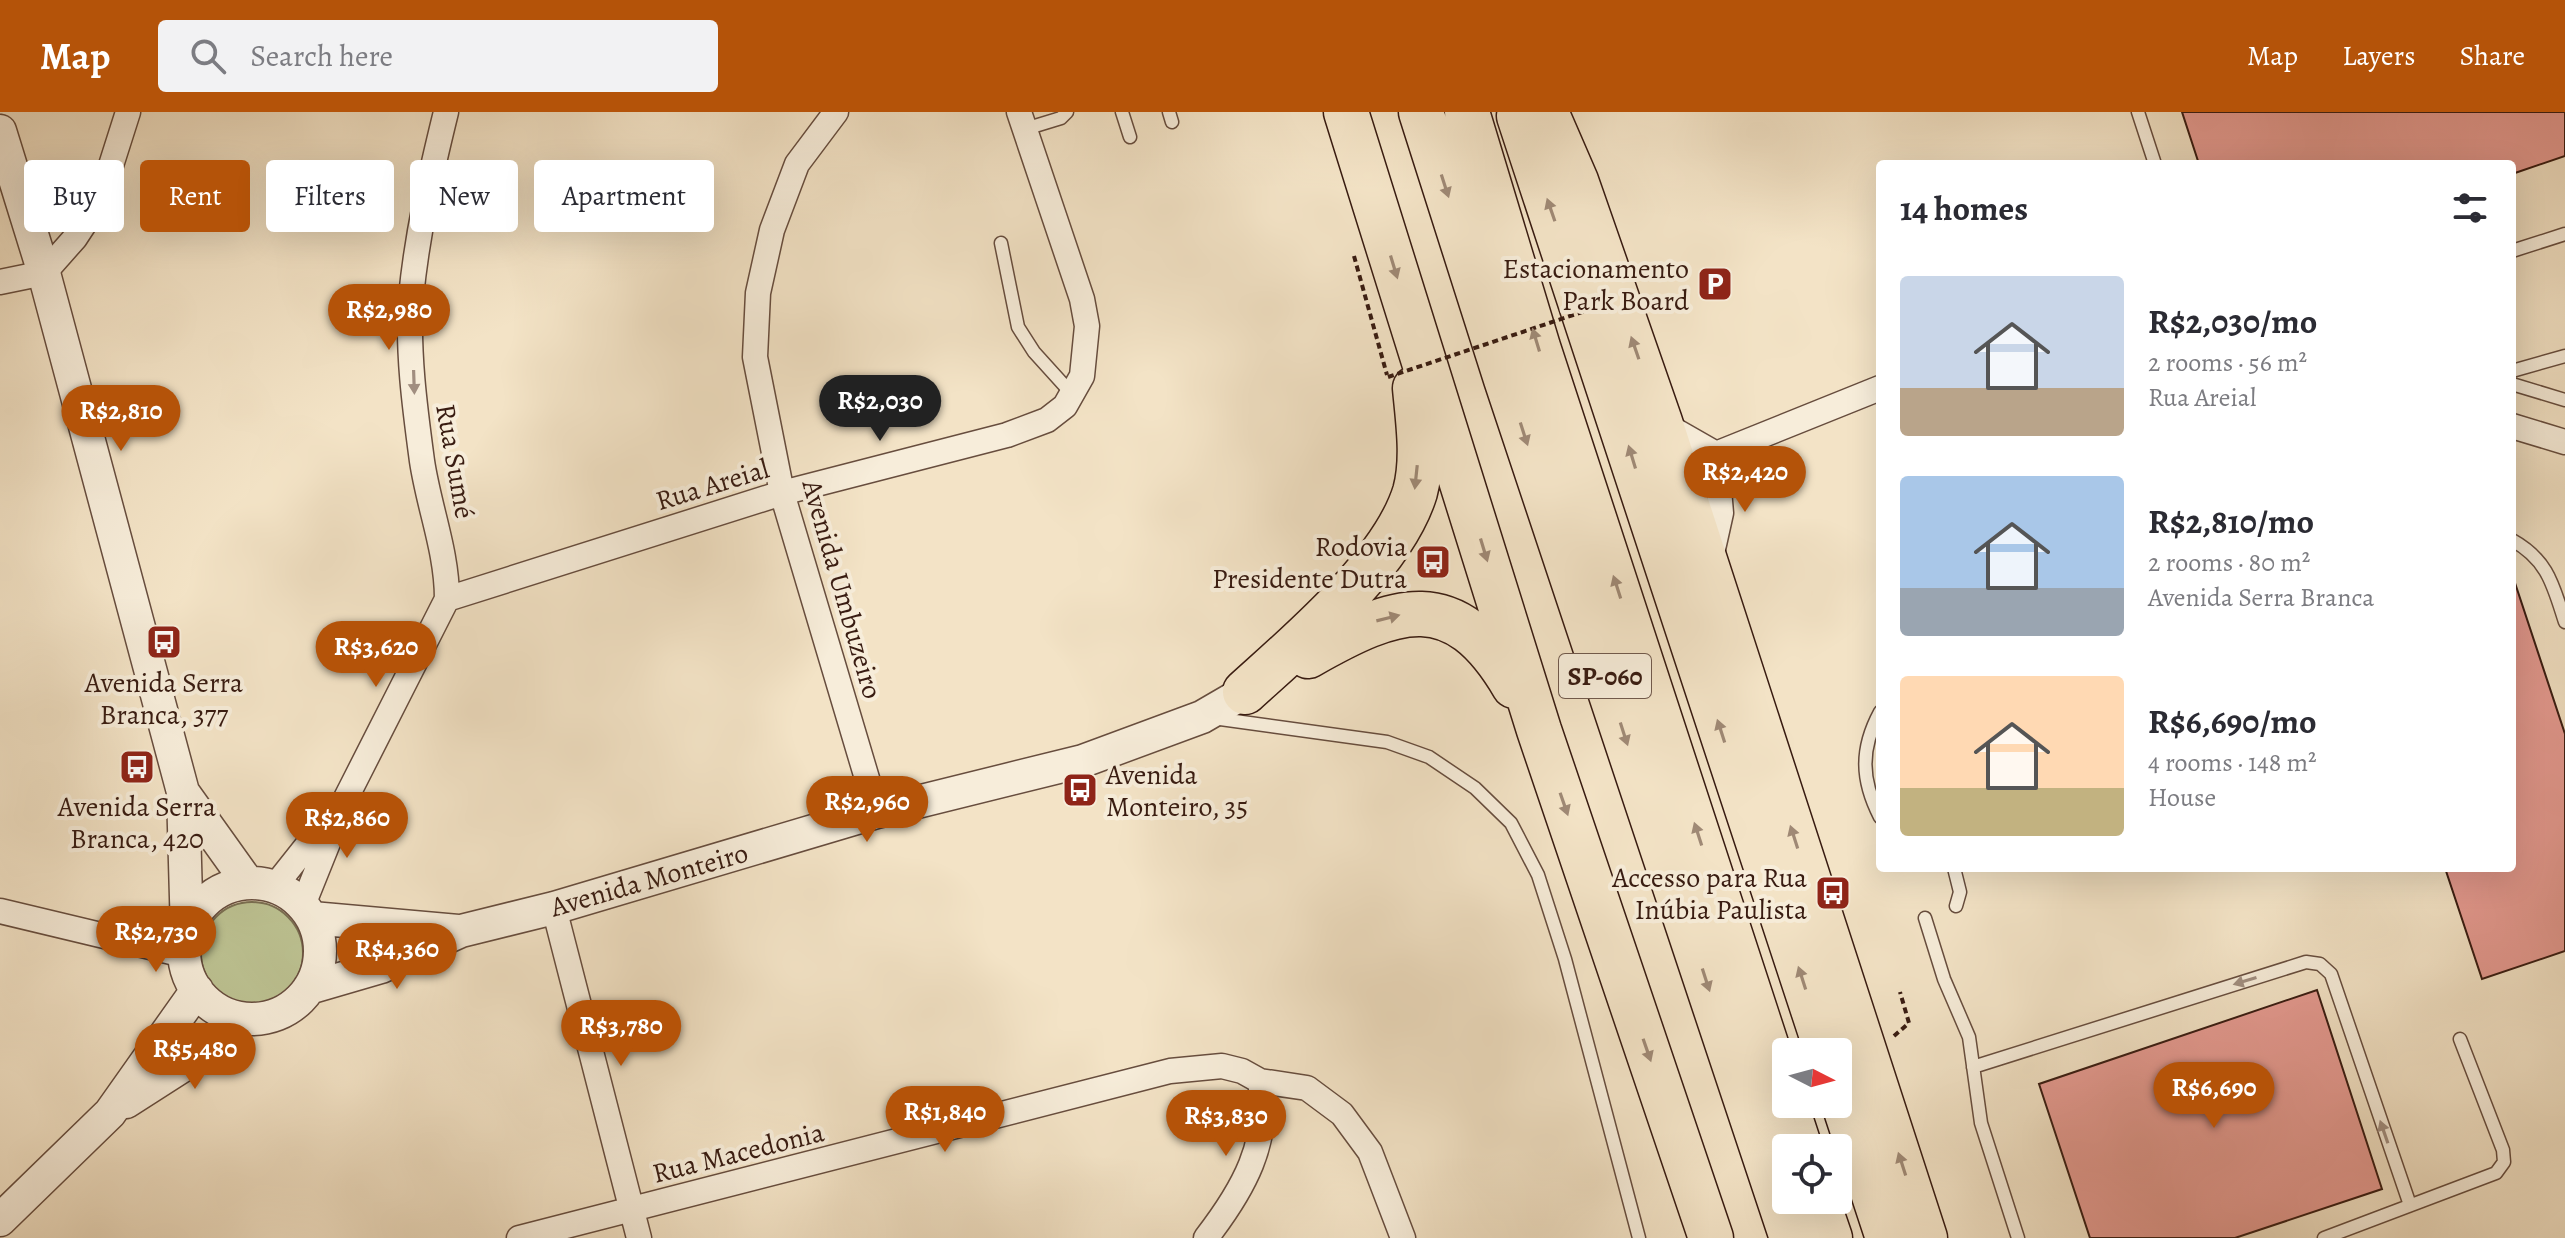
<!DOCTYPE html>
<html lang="en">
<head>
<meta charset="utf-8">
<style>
  body { margin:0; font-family:Alegreya,serif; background:#f2f2f3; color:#2b2b33; height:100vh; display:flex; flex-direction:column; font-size:30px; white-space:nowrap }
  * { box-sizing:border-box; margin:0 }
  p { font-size:26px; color:#7c7c81 }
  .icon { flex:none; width:44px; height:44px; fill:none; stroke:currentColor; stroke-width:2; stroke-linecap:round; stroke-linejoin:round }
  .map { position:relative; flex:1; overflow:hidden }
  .panel { position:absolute; left:1876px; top:48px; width:640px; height:712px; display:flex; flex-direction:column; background:#fff; border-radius:8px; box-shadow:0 8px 32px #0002 }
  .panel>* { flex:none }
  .top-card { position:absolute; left:24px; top:48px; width:760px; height:72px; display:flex; gap:16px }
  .needle { width:52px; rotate:96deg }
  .controls { position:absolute; left:1772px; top:926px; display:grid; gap:16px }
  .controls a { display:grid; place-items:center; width:80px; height:80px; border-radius:8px; background:#fff; box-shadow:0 8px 32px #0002; font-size:40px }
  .price { position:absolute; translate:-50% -68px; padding:0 18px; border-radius:28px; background:#b45309; color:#fff; font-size:26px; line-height:52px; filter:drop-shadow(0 2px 4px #0008) }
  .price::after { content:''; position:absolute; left:50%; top:48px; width:24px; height:18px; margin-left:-12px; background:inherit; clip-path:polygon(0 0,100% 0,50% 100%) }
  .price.on { background:#222; color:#fff }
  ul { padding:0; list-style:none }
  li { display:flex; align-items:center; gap:24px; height:200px; padding:0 24px }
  li span { display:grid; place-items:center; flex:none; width:224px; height:160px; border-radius:8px; color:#555 }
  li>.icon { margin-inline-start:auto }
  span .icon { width:96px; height:96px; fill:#fffc; stroke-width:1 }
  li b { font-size:34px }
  h2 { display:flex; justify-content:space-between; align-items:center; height:96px; padding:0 24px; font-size:34px }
  .tag { padding:0 28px; border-radius:8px; background:#fff; box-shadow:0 8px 32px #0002; font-size:28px; line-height:72px }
  .tag.on { background:#b45309; color:#fff }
  header { display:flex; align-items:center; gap:48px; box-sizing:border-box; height:112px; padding:0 40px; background:#b45309; color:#fff }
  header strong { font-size:38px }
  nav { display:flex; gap:44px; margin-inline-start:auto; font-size:28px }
  .search { width:560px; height:72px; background:#f2f2f3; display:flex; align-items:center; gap:20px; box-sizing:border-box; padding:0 28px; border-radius:8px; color:#7c7c81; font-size:30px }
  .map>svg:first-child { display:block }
  .green { fill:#bdc393; stroke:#7a6f52; stroke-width:2 }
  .building { fill:#e59a91; stroke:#381b11; stroke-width:2 }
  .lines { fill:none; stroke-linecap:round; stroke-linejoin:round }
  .service-casing { stroke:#674d3e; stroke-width:15 }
  .minor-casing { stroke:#674d3e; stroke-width:27 }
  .tertiary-casing { stroke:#674d3e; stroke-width:35 }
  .motorway-casing { stroke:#381b11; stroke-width:47 }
  .path { stroke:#381b11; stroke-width:4; stroke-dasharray:6 4; stroke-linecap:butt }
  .service { stroke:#f7edda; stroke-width:12 }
  .minor { stroke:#f7edda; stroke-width:24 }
  .tertiary { stroke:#f7edda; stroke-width:32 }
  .motorway { stroke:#f3e3c6; stroke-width:44 }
  .path-bridge { stroke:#381b11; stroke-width:4; stroke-dasharray:6 4; stroke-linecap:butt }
  .oneway { fill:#9f8975 }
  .oneway2 { fill:#a18e80 }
  .labels { text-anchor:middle; stroke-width:8; stroke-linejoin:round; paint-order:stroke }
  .shield { fill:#f7edda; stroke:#715a4d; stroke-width:2 }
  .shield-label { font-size:26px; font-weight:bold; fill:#381b11 }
  .poi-label { font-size:28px; fill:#381b11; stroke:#f7edda; text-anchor:end }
  .street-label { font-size:28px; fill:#381b11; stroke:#f7edda }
</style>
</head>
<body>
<header>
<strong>Map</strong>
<div class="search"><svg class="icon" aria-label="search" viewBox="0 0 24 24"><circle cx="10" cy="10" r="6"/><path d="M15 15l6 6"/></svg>Search here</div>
<nav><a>Map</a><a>Layers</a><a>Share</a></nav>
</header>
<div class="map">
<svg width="2565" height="1126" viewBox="0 0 2565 1126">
  <rect width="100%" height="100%" fill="#f3e3c6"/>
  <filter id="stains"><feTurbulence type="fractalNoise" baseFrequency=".0025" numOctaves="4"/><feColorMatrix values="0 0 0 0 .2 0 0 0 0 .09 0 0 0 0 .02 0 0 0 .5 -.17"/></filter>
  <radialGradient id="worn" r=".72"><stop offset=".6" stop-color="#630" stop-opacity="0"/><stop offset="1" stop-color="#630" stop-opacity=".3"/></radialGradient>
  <path class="green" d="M201 841a51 51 0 1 1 102 0a51 51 0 1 1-102 0Z"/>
  <path class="building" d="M 2182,0 L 2565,0 L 2565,44 L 2512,62 L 2512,52 L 2199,52 Z
    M 2512,471 L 2515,471 L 2565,622 L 2565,839 L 2482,867 L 2445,756 L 2512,756 Z
    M 2317,878 L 2382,1077 L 2235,1126 L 2090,1126 L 2039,972 Z"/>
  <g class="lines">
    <defs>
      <path id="service" d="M 1122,0 L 1130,25
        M 1169,0 L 1172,10
        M 2138,0 L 2155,52
        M 1025,17 L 1061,6 L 1067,0
        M 1001,131 L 1018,215 L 1034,240 L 1072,282
        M 2512,139 L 2565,122
        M 2512,259 L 2565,244
        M 2512,272 L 2565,288
        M 2512,428 C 2548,448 2553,473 2565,510
        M 1880,600 C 1860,637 1861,668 1880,705
        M 1213,606 L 1387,630 L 1429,645 L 1475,676 L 1511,711 L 1538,763 L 1565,847 L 1639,1126
        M 1954,756 L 1960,780 L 1956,794
        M 1925,806 L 1944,867 L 1969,925 L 1981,1011 L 2018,1126
        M 1973,955 L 2306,850 L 2320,852 L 2331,862 L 2410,1093
        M 2324,1126 L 2496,1061 L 2504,1050 L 2503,1038 L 2460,927"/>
      <path id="minor" d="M 836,0 L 797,52 L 772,118 L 758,181 L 755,245 L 782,381 L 877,700
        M 0,170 L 44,161 L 75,126 L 100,88 L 128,0
        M 1660,310 L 1716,342
        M 2512,314 L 2565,330
        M 1716,342 L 1880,276
        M 1711,446 L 1721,401 L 1716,342
        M 447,487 L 782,381 L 1007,323 L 1047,308 L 1065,294 L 1082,264 L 1087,214 L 1082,187 L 1019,0
        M 275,774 L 329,706
        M 303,793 L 346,686 L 447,487 C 447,439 429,396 422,349 C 415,297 407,238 411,185 C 417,122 431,61 446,0
        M 554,796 L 639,1126
        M 0,799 L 184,843
        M 519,1126 L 1170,959 L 1222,954 L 1242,959 L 1260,969 L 1307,976 L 1342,1002 L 1370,1040 L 1403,1126
        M 1206,1126 C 1243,1078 1271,1030 1260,969"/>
      <path id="tertiary" d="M 0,19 L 44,161 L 183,680 L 187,821
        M 183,680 L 248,771
        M184 839a68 68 0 1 1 136 0a68 68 0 1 1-136 0Z
        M 312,806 L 458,819
        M 309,876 L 381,855 L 461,819 L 554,796 L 877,700 L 1083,649 L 1202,605 L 1245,580
        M 126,990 L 190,949 L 245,907
        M 0,1108 L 110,1001 L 197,878"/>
      <path id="motorway" d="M 1346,0 L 1539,618 L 1711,1126
        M 1421,0 L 1506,267 L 1792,1126
        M 1467,0 L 1538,235 L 1800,1036
        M 1546,0 L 1576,69 L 1660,310 L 1925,1126
        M 1519,4 L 1827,940
        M 1308,544 C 1396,494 1454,472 1514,574
        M 1245,580 C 1300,530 1393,452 1415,380 C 1424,347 1418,309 1415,276
        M 1838,974 L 1888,1126
        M 1817,1088 L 1830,1126"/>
    </defs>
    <use href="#service" class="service-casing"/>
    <use href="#minor" class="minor-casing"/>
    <use href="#tertiary" class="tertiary-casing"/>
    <use href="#motorway" class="motorway-casing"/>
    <path class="path" d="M 1354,144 L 1387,263
      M 1894,924 L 1909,911 L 1900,880"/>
    <use href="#service" class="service"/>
    <use href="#minor" class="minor"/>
    <use href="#tertiary" class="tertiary"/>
    <use href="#motorway" class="motorway"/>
    <path class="path-bridge" d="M 1388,265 L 1603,193"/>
  </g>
  <defs><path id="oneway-solid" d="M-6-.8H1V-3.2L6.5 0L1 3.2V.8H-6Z" transform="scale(2)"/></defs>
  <g class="oneway">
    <use href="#oneway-solid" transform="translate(1445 74) rotate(72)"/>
    <use href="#oneway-solid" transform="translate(1551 98) rotate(-109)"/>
    <use href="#oneway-solid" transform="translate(1394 155) rotate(73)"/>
    <use href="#oneway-solid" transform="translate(1536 228) rotate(-107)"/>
    <use href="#oneway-solid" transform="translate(1635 236) rotate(-109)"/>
    <use href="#oneway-solid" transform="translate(1524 322) rotate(72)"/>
    <use href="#oneway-solid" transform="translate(1632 345) rotate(-107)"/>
    <use href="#oneway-solid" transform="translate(1416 365) rotate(96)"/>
    <use href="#oneway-solid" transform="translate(1484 438) rotate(73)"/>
    <use href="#oneway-solid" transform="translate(1617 475) rotate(-108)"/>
    <use href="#oneway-solid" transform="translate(1388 506) rotate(-14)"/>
    <use href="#oneway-solid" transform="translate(1721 619) rotate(-108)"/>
    <use href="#oneway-solid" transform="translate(1624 622) rotate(72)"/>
    <use href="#oneway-solid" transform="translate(1564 692) rotate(71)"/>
    <use href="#oneway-solid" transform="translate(1698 722) rotate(-108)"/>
    <use href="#oneway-solid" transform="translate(1794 725) rotate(-108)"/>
    <use href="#oneway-solid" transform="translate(1802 866) rotate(-108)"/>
    <use href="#oneway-solid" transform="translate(1706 868) rotate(72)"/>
    <use href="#oneway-solid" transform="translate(1647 938) rotate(71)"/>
    <use href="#oneway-solid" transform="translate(1902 1052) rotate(-108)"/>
  </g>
  <g class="oneway2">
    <use href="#oneway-solid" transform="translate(414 270) rotate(88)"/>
    <use href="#oneway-solid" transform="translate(2245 869) rotate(163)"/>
    <use href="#oneway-solid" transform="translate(2384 1020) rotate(-109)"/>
  </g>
  <defs>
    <symbol id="parking-square" viewBox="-11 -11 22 22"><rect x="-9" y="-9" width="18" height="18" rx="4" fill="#8f2418" stroke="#f7edda"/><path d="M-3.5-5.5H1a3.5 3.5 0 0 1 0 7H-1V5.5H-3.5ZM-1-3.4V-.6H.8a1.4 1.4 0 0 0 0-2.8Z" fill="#fff"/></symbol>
    <symbol id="bus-square" viewBox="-11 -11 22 22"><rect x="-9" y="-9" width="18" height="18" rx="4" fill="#8f2418" stroke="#f7edda"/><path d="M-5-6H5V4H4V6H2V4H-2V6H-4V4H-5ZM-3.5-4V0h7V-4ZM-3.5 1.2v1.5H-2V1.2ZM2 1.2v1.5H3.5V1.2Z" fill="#fff"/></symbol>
  </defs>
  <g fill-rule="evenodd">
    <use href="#parking-square" x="1695" y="152" width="40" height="40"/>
    <use href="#bus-square" x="1413" y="430" width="40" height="40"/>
    <use href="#bus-square" x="144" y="510" width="40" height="40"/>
    <use href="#bus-square" x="117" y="635" width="40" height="40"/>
    <use href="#bus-square" x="1060" y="658" width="40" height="40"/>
    <use href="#bus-square" x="1813" y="761" width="40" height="40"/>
  </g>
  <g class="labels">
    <rect class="shield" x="1559" y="542" width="92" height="44" rx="6"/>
    <g class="shield-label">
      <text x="1605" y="573">SP-060</text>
    </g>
    <g class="poi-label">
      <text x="1689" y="166">Estacionamento<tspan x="1689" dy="32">Park Board</tspan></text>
      <text x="1407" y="444">Rodovia<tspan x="1407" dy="32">Presidente Dutra</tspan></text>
      <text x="164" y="580" text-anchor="middle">Avenida Serra<tspan x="164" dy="32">Branca, 377</tspan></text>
      <text x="1106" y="672" text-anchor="start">Avenida<tspan x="1106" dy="32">Monteiro, 35</tspan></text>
      <text x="137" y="704" text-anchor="middle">Avenida Serra<tspan x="137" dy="32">Branca, 420</tspan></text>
      <text x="1807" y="775">Accesso para Rua<tspan x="1807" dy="32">Inúbia Paulista</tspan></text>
    </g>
    <g class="street-label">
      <text transform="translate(456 349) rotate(80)" y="10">Rua Sumé</text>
      <text transform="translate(712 372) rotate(-17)" y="10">Rua Areial</text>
      <text transform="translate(843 477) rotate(74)" y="10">Avenida Umbuzeiro</text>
      <text transform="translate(649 767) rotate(-16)" y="10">Avenida Monteiro</text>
      <text transform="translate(738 1040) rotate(-14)" y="10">Rua Macedonia</text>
    </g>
  </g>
  <rect width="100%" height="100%" filter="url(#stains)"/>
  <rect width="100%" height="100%" fill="url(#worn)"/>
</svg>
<div class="controls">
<a><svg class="needle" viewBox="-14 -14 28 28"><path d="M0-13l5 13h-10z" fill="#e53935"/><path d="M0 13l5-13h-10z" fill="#7c7c81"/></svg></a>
<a><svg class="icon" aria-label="locate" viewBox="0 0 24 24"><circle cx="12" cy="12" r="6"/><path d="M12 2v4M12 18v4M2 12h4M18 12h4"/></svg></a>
</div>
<b class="price" style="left:389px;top:240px">R$2,980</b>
<b class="price on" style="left:880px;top:331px">R$2,030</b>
<b class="price" style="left:121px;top:341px">R$2,810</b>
<b class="price" style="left:1745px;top:402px">R$2,420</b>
<b class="price" style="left:376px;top:577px">R$3,620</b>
<b class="price" style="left:867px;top:732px">R$2,960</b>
<b class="price" style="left:347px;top:748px">R$2,860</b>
<b class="price" style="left:156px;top:862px">R$2,730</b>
<b class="price" style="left:397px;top:879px">R$4,360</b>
<b class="price" style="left:621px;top:956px">R$3,780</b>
<b class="price" style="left:195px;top:979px">R$5,480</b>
<b class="price" style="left:2214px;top:1018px">R$6,690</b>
<b class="price" style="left:945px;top:1042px">R$1,840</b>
<b class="price" style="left:1226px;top:1046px">R$3,830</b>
<div class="top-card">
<a class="tag">Buy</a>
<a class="tag on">Rent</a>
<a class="tag">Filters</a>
<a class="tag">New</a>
<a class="tag">Apartment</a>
</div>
<section class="panel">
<h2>14 homes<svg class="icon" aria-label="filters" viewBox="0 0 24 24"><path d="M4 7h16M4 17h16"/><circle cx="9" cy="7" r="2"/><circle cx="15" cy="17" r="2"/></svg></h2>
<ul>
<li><span style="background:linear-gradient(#c9d6e8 70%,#b9a48a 0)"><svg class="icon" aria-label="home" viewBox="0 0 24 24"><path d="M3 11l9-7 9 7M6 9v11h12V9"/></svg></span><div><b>R$2,030/mo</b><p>2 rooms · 56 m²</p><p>Rua Areial</p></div></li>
<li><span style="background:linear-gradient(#a9c7e8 70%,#9aa5b1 0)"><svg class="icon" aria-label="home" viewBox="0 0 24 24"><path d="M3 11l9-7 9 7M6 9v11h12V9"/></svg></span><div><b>R$2,810/mo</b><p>2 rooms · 80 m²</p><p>Avenida Serra Branca</p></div></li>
<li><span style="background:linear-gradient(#ffd9b3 70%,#c2b280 0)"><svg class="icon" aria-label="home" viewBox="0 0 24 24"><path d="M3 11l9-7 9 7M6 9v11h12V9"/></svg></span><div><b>R$6,690/mo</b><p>4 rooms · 148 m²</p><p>House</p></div></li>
</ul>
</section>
</div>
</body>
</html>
